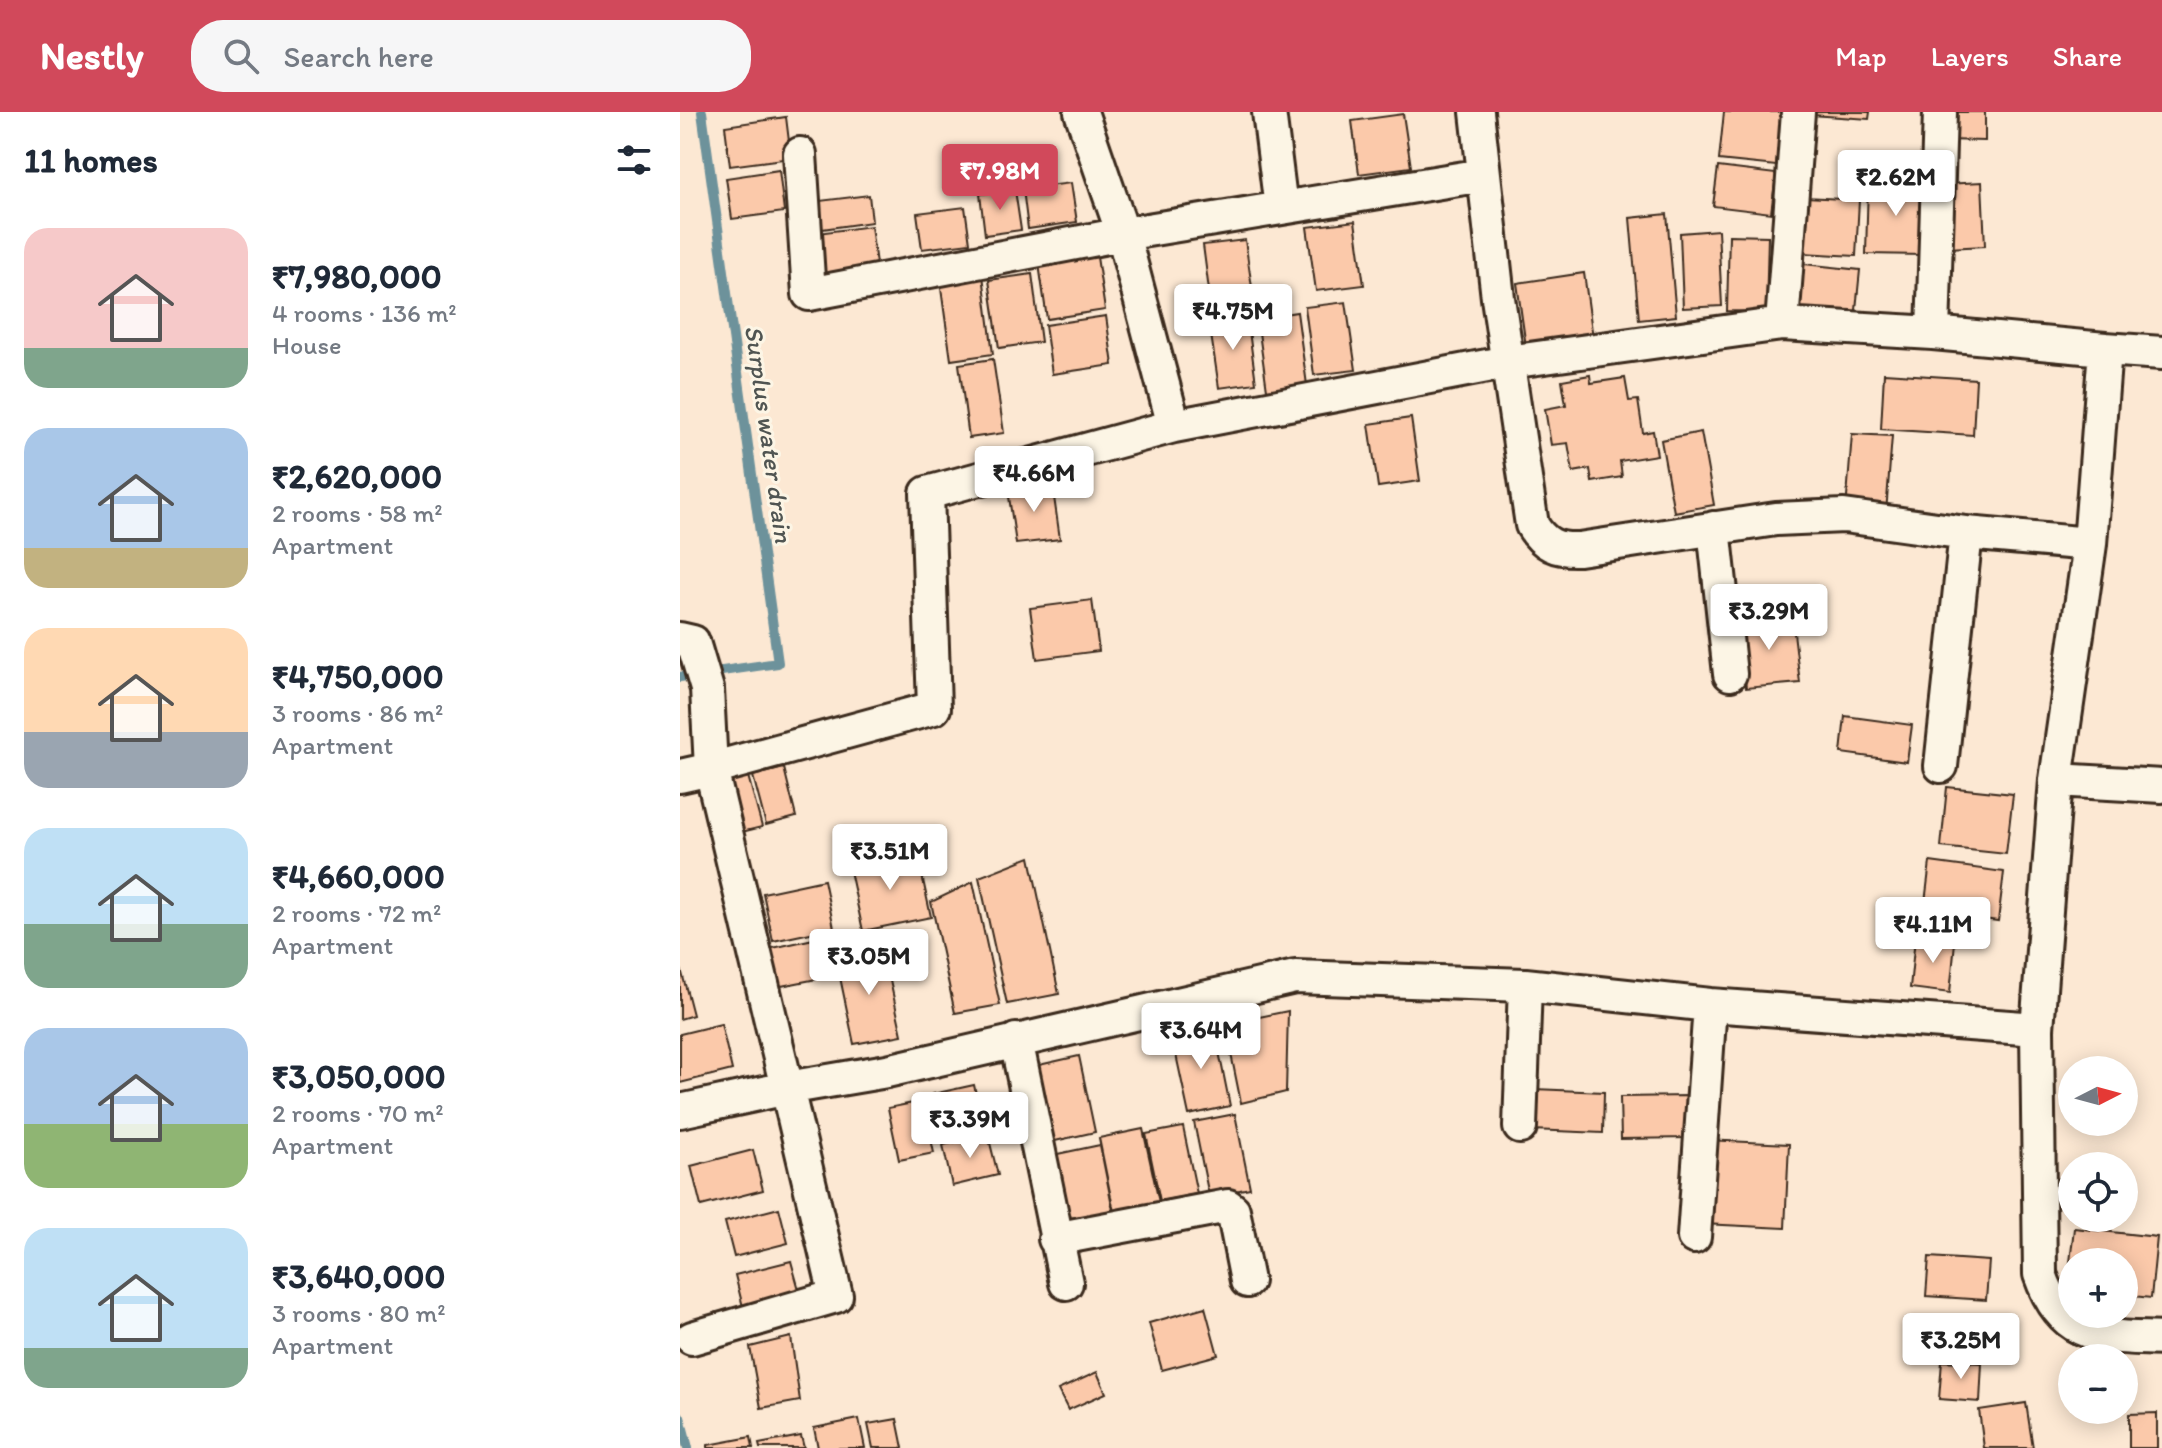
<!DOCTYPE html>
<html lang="en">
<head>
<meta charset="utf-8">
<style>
  body { margin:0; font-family:Itim,sans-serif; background:#f6f6f7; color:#1f2937; height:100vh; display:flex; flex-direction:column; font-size:30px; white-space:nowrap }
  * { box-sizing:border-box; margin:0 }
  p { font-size:26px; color:#747a83 }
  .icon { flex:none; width:44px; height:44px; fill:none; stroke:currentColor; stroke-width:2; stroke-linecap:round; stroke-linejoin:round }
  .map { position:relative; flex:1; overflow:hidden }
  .sheet { display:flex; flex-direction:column; background:#fff; width:680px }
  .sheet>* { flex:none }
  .needle { width:52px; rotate:84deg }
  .fabs { position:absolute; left:1378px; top:944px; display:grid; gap:16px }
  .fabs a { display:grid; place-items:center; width:80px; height:80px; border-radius:50%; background:#fff; box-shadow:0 4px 20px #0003; font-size:40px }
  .price { position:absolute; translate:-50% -68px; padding:0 18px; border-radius:8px; background:#fff; color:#222; font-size:26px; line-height:52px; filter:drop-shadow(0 2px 4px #0008) }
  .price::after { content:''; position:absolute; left:50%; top:48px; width:24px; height:18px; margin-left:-12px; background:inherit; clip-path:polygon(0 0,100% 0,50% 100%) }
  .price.selected { background:#d1495b; color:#fff }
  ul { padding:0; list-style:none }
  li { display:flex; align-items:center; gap:24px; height:200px; padding:0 24px }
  li span { display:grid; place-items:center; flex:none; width:224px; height:160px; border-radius:24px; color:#555 }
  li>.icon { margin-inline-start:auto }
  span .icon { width:96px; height:96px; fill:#fffc; stroke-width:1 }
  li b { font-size:34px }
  h2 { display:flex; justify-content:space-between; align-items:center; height:96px; padding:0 24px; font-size:34px }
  header { display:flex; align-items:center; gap:48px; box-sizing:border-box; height:112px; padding:0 40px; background:#d1495b; color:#fff }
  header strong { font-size:38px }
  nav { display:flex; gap:44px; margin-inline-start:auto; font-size:28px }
  .search { width:560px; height:72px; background:#f6f6f7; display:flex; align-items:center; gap:20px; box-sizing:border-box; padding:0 28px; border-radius:32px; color:#747a83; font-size:30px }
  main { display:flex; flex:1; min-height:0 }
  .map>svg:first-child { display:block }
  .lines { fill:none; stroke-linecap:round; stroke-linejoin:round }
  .stream { stroke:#6d929b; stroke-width:10 }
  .building { fill:#fbc9aa; stroke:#3b2a1e; stroke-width:2 }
  .street-casing { stroke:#3b2a1e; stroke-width:38 }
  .street { stroke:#fcf5e5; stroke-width:32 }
  .labels { text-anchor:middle; stroke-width:6; stroke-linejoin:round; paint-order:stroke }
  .water-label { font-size:26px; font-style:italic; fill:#505552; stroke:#fcf5e5 }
</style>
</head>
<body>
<header>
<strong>Nestly</strong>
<div class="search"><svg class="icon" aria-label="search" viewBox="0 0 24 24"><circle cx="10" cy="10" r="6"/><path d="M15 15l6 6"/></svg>Search here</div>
<nav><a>Map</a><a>Layers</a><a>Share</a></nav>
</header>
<main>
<section class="sheet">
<h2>11 homes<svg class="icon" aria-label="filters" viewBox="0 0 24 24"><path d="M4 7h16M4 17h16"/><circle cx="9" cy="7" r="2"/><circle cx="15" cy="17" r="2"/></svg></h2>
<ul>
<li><span style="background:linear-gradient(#f6c9c9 75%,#7fa58c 0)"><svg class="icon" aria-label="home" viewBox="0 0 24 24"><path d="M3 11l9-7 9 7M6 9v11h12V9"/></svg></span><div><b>₹7,980,000</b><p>4 rooms · 136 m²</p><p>House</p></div></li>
<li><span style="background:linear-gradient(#a9c7e8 75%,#c2b280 0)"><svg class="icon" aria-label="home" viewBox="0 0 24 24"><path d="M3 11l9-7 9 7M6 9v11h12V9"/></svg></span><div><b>₹2,620,000</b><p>2 rooms · 58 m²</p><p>Apartment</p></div></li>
<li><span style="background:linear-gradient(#ffd9b3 65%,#9aa5b1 0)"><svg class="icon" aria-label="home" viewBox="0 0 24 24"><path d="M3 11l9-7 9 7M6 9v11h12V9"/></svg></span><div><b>₹4,750,000</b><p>3 rooms · 86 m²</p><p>Apartment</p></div></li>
<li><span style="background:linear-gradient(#bfe0f5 60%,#7fa58c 0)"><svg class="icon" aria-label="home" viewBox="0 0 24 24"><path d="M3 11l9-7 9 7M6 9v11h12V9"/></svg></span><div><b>₹4,660,000</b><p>2 rooms · 72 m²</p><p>Apartment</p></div></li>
<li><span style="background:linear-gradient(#a9c7e8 60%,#8fb573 0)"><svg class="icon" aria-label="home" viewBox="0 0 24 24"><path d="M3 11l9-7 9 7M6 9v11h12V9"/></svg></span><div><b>₹3,050,000</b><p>2 rooms · 70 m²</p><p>Apartment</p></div></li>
<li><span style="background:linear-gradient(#bfe0f5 75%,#7fa58c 0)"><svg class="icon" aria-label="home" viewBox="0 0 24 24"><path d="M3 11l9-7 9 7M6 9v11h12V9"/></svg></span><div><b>₹3,640,000</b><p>3 rooms · 80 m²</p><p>Apartment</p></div></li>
</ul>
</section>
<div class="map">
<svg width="1482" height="1336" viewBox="0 0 1482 1336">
  <rect width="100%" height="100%" fill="#fce8d3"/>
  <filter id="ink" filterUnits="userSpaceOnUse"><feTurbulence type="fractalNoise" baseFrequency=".0125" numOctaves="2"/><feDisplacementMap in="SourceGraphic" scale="16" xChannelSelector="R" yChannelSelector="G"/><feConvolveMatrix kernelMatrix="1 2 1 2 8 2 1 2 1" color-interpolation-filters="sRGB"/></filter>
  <g filter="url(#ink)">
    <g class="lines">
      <path class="stream" d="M 0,565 L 98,551 L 22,0
        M 0,1305 L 8,1336"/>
    </g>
    <path class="building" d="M 1044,0 L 1102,0 L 1096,54 L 1039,48 Z
      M 1133,0 L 1190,0 L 1189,7 L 1132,3 Z
      M 1265,0 L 1305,0 L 1305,29 L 1265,28 Z
      M 723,2 L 731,55 L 679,62 L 672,9 Z
      M 106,5 L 111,46 L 50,54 L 45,14 Z
      M 1038,55 L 1096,62 L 1091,101 L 1033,94 Z
      M 99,58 L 104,100 L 52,107 L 46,66 Z
      M 1188,70 L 1245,71 L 1243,143 L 1186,142 Z
      M 1302,70 L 1305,134 L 1268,136 L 1265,72 Z
      M 391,71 L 397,110 L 348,117 L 343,77 Z
      M 335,78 L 341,118 L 305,123 L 300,82 Z
      M 189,83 L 192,110 L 135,118 L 131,90 Z
      M 1126,85 L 1179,88 L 1176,144 L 1122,141 Z
      M 285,95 L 290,131 L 242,137 L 237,101 Z
      M 987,102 L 996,204 L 959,208 L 950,106 Z
      M 675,109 L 684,173 L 636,179 L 627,115 Z
      M 191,114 L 197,160 L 143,167 L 137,121 Z
      M 1038,118 L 1042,194 L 1003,196 L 1000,121 Z
      M 1049,123 L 1088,124 L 1086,200 L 1047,199 Z
      M 565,128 L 574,189 L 531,194 L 523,133 Z
      M 417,145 L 425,198 L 367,207 L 359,152 Z
      M 1124,152 L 1180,158 L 1175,208 L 1118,202 Z
      M 904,161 L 913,226 L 846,235 L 837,171 Z
      M 352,162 L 361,230 L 319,236 L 309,168 Z
      M 303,163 L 313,242 L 271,248 L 260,169 Z
      M 666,190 L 676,258 L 634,263 L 625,195 Z
      M 617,200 L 627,273 L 587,278 L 577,206 Z
      M 426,204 L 433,253 L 372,262 L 365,213 Z
      M 567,204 L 576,271 L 539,276 L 529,209 Z
      M 313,247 L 324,321 L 289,326 L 279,252 Z
      M 1204,261 L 1296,267 L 1293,323 L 1201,317 Z
      M 910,263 L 911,271 L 945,266 L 949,289 L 958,288 L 963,321 L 973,319 L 977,343 L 940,349 L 942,365 L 912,370 L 910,357 L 893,360 L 888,331 L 871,333 L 865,297 L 886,293 L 882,268 Z
      M 731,306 L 740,369 L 698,375 L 689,312 Z
      M 1021,320 L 1034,393 L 994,400 L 981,328 Z
      M 1172,322 L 1212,324 L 1206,401 L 1166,398 Z
      M 372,371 L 380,427 L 336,432 L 328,378 Z
      M 412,488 L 419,539 L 357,547 L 350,496 Z
      M 1112,504 L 1120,571 L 1066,576 L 1059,509 Z
      M 1165,604 L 1232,613 L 1227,650 L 1161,641 Z
      M 104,656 L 116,705 L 86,713 L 73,664 Z
      M 68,664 L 82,715 L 49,723 L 36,673 Z
      M 1267,675 L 1333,682 L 1326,742 L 1261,735 Z
      M 237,740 L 251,805 L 183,819 L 169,754 Z
      M 350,745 L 379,882 L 327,892 L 299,765 Z
      M 1250,750 L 1324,760 L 1318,809 L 1244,799 Z
      M 144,768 L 154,816 L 93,829 L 83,781 Z
      M 293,770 L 320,893 L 275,901 L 251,790 Z
      M 138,826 L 147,865 L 96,875 L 88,837 Z
      M 1235,826 L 1275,830 L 1270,881 L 1230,876 Z
      M 203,837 L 222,923 L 174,932 L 156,846 Z
      M 1,857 L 13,903 L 0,907 L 0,858 Z
      M 608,899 L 606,980 L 561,991 L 545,912 Z
      M 41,912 L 52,958 L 0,971 L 0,922 Z
      M 534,915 L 550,994 L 509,1003 L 492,924 Z
      M 399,944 L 415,1020 L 366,1031 L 350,955 Z
      M 294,973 L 304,1018 L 262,1028 L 253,982 Z
      M 854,977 L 924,980 L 923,1021 L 852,1018 Z
      M 1008,984 L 1009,1026 L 941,1027 L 940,985 Z
      M 243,989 L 254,1041 L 219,1048 L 208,996 Z
      M 555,1002 L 570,1076 L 529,1084 L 514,1010 Z
      M 503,1015 L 517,1082 L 480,1089 L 466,1022 Z
      M 463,1017 L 480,1095 L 435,1105 L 419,1026 Z
      M 308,1023 L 318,1063 L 272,1074 L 263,1033 Z
      M 1026,1028 L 1109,1032 L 1105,1116 L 1023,1112 Z
      M 420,1033 L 435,1108 L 383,1119 L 368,1044 Z
      M 73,1038 L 83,1078 L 21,1094 L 11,1054 Z
      M 99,1096 L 108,1131 L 54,1145 L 45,1110 Z
      M 1394,1116 L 1477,1125 L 1471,1186 L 1444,1183 L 1444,1150 L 1392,1150 L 1392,1177 L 1387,1176 Z
      M 1249,1145 L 1309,1149 L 1306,1188 L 1246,1184 Z
      M 111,1149 L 123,1192 L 66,1207 L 55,1163 Z
      M 525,1195 L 538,1243 L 482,1258 L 469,1211 Z
      M 111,1225 L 120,1289 L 81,1296 L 70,1235 Z
      M 1262,1249 L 1302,1251 L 1300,1290 L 1259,1287 Z
      M 417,1260 L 426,1281 L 388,1298 L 378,1278 Z
      M 1346,1291 L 1353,1336 L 1304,1336 L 1299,1298 Z
      M 1477,1301 L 1477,1336 L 1449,1336 L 1449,1302 Z
      M 179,1307 L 185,1336 L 138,1336 L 134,1316 Z
      M 217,1307 L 223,1336 L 193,1336 L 188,1312 Z
      M 121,1324 L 124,1336 L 80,1336 L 79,1332 Z
      M 71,1325 L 73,1336 L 28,1336 L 28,1333 Z"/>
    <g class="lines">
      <defs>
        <path id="street" d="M 401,0 L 443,122 L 494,314
          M 589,0 L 601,96
          M 797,0 L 818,186 L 852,413 C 864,433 877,438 899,437 L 1096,407 L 1164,404 L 1286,421 L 1410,432
          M 120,42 L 129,182 L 443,122 L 803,63
          M 1102,212 L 1118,0
          M 1253,221 L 1260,0
          M 1425,237 L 1482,241
          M 1034,416 L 1050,562
          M 0,527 L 13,530 L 27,577 L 31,657 L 0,664
          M 1261,654 L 1286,421
          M 1376,668 L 1482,674
          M 336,928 L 386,1171
          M 0,999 L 107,976 L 31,657 L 254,596 L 247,381 L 494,314 L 828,250 L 1102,212 L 1253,221 L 1425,237 L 1410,432 L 1376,668 L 1357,917 L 1360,1162 C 1383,1229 1420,1224 1482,1227
          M 840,1015 L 845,873
          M 1014,1125 L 1030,893
          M 375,1127 L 548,1094 L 553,1098 L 567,1169
          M 12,1226 L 156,1184 L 107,976 L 207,959 L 615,865 L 845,873 L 1030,893 L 1357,917"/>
      </defs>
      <use href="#street" class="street-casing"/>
      <use href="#street" class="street"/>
    </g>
  </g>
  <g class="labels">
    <g class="water-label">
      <text transform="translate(89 322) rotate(82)" y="9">Surplus water drain</text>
    </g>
  </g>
</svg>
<div class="fabs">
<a><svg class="needle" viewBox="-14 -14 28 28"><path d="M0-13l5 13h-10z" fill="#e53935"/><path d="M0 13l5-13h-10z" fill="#747a83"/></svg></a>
<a><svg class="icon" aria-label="locate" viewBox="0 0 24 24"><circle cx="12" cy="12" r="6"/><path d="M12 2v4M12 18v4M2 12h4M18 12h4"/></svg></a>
<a>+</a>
<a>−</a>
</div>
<b class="price selected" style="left:320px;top:100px">₹7.98M</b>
<b class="price" style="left:1216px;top:106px">₹2.62M</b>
<b class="price" style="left:553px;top:240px">₹4.75M</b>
<b class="price" style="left:354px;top:402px">₹4.66M</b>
<b class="price" style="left:1089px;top:540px">₹3.29M</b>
<b class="price" style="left:210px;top:780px">₹3.51M</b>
<b class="price" style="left:1253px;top:853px">₹4.11M</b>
<b class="price" style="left:189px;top:885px">₹3.05M</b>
<b class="price" style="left:521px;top:959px">₹3.64M</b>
<b class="price" style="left:290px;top:1048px">₹3.39M</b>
<b class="price" style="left:1281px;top:1269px">₹3.25M</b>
</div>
</main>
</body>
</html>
